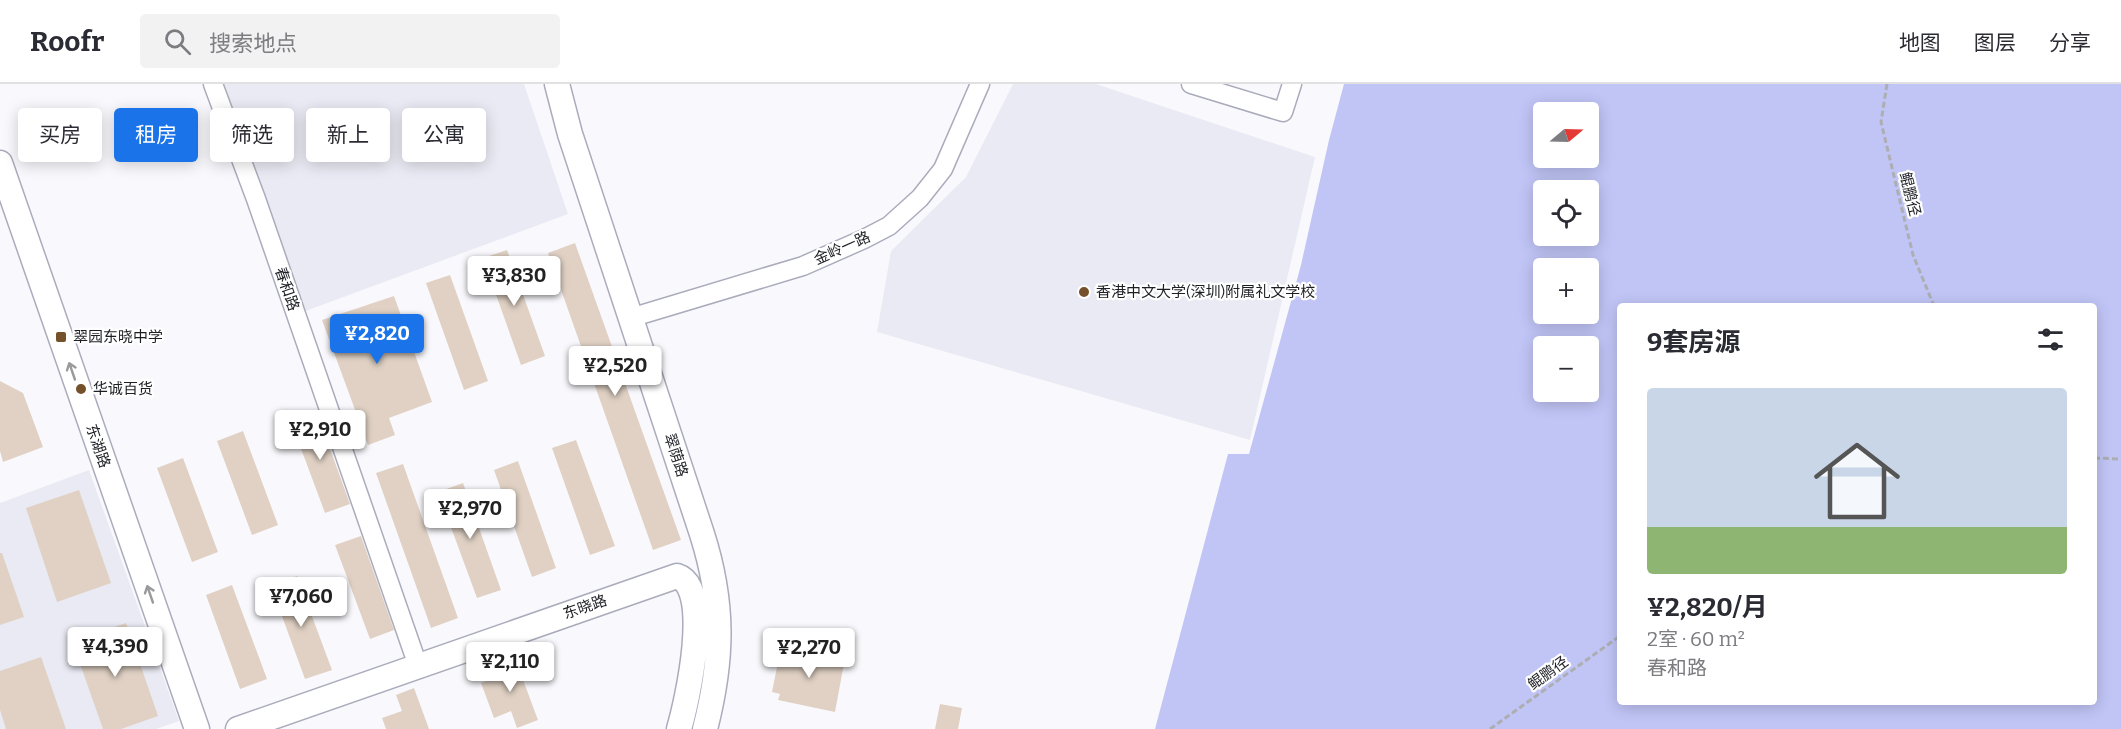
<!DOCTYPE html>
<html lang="zh">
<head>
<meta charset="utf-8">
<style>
  body { margin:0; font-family:Bitter,"Noto Sans SC",serif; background:#f2f2f3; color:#2b2b33; height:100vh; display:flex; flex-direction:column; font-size:22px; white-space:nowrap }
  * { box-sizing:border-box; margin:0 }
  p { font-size:20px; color:#7c7c81 }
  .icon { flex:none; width:33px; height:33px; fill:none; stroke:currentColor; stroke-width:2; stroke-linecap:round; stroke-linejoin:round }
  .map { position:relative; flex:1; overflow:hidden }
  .drawer { position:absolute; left:1617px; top:219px; width:480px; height:402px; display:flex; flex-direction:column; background:#fff; border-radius:6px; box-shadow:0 3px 15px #0003 }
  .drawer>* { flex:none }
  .banner { position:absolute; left:18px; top:24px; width:570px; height:54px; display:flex; gap:12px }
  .needle { width:39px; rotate:71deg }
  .tools { position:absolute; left:1533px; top:18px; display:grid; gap:12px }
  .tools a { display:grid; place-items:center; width:66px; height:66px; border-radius:6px; background:#fff; box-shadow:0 3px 15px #0003; font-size:30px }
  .price { position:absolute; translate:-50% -51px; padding:0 14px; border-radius:6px; background:#fff; color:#222; font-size:20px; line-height:39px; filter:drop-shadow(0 2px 3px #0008) }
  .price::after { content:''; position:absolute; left:50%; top:36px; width:18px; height:14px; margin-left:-9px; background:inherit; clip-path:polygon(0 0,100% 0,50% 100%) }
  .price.current { background:#1a73e8; color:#fff }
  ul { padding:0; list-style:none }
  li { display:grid; align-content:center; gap:12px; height:318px; padding:0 30px }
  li+li { border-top:2px solid #e1e1e2 }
  li span { display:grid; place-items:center; height:186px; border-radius:6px; color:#555 }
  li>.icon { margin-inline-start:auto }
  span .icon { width:108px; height:108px; fill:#fffc; stroke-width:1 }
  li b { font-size:26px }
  h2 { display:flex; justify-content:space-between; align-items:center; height:72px; padding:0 30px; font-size:26px }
  .tag { padding:0 21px; border-radius:6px; background:#fff; box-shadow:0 3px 15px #0003; font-size:21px; line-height:54px }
  .tag.current { background:#1a73e8; color:#fff }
  header { display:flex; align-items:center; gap:36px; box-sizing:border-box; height:84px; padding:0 30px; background:#fff; border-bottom:2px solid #e1e1e2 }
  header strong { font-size:28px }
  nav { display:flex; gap:33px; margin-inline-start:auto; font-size:21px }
  .search { width:420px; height:54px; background:#f2f2f3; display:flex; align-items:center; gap:15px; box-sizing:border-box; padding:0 21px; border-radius:6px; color:#7c7c81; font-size:22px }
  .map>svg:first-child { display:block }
  .built { fill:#e9eaf3 }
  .green { fill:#c1c5f6; fill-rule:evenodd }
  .building { fill:#e0d1c4 }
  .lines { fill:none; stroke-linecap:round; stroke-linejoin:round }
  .street-casing { stroke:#aaacbc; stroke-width:21 }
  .secondary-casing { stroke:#aaacbc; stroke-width:27 }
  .path { stroke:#adaeb2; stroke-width:3; stroke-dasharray:6 3; stroke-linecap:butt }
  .street { stroke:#fff; stroke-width:18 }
  .secondary { stroke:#fff; stroke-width:24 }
  .oneway { stroke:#9a9a9d }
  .poi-dot { fill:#75512b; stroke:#fff; stroke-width:2 }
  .labels { text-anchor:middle; stroke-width:4.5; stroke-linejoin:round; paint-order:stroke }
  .street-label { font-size:15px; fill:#1e1f25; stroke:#fff }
  .poi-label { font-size:15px; fill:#1e1f25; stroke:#fff; text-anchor:start }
</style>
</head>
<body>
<header>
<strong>Roofr</strong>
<div class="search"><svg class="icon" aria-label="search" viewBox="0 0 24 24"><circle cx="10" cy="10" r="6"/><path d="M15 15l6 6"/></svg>搜索地点</div>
<nav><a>地图</a><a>图层</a><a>分享</a></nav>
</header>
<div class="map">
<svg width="2121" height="645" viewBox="0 0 2121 645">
  <rect width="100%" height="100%" fill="#f9f9fd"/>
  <path class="built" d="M 221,0 L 524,0 L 568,130 L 303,228 Z
    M 1013,0 L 1096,0 L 1315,73 L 1250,356 L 877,248 L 891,167 L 966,93 Z
    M 89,386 L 179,637 L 156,645 L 0,645 L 0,419 Z"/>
  <path class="green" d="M 1344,0 L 2121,0 L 2121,645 L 1155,645 L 1228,370 L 1249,370 L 1301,181 L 1329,56 ZM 1544,28 L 1588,28 L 1588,74 L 1544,74 ZM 1544,106 L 1588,106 L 1588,152 L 1544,152 ZM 1544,184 L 1588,184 L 1588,230 L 1544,230 ZM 1620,222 L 2094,222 L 2094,618 L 1620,618 ZM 1544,262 L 1588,262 L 1588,308 L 1544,308 Z"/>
  <path class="building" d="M 575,159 L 681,456 L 653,466 L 548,169 Z
    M 507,166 L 545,272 L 521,281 L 483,174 Z
    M 450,191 L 488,297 L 464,306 L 426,199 Z
    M 394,212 L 432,318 L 389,334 L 395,351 L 368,361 L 322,236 Z
    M 0,297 L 23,309 L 43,363 L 3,378 L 0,367 Z
    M 316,326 L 350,420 L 325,429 L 290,335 Z
    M 243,347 L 278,441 L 252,451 L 217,357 Z
    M 576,356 L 615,462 L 590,471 L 552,364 Z
    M 183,374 L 218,468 L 192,478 L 157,384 Z
    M 518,377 L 556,484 L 532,493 L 494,386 Z
    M 403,380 L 458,534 L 431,544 L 376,389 Z
    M 463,399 L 501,506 L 477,514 L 438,408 Z
    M 79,406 L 111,499 L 57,518 L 26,424 Z
    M 361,452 L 394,546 L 370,555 L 335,461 Z
    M 0,469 L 2,469 L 24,533 L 0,541 Z
    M 297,492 L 332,586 L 305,595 L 271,502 Z
    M 232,501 L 267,595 L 240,605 L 206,511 Z
    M 126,539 L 158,632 L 121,645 L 103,645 L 72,557 Z
    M 789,563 L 845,574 L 835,628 L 778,616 L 780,610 L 772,608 L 780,568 L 788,570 Z
    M 513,569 L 538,636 L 517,644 L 511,627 L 494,634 L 481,599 L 500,592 L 495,576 Z
    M 41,573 L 66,645 L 6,645 L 0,626 L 0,587 Z
    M 414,604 L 429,645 L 386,645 L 382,634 L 402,627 L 396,611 Z
    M 940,620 L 962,624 L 958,645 L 935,645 Z"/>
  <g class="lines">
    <defs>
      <path id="street" d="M 213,0 L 256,115 L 418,582
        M 1191,0 L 1283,28 L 1292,0
        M 630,234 L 803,182 L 864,155 L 889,142 L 920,114 L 943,85 L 980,0"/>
      <path id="secondary" d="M 557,0 L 570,50 L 702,450 C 724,519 723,575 705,645
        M 0,79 L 197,645
        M 238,645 L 677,492 C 713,503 687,618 679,645"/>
    </defs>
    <use href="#street" class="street-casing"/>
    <use href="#secondary" class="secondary-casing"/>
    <path class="path" d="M 1887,0 L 1881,38 L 1913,171 L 1934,222
      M 2094,374 L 2121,375
      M 1490,645 L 1620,552"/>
    <use href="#street" class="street"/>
    <use href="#secondary" class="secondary"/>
  </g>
  <defs><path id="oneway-shaft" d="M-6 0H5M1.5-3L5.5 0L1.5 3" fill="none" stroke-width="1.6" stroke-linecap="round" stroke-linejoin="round" transform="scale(1.5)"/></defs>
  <g class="oneway">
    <use href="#oneway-shaft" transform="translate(72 287) rotate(-109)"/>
    <use href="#oneway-shaft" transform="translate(150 510) rotate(-109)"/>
  </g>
  <g class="poi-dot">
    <circle cx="1084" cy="208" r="6"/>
    <rect x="55" y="247" width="12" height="12" rx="3"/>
    <circle cx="81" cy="305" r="6"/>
  </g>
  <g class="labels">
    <g class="street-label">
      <text transform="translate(1910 110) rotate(76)" y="5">鲲鹏径</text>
      <text transform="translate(842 164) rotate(-24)" y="5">金岭一路</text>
      <text transform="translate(287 205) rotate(71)" y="5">春和路</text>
      <text transform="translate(98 362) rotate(71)" y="5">东湖路</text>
      <text transform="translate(676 371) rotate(72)" y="5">翠荫路</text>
      <text transform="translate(585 523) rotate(-19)" y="5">东晓路</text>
      <text transform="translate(1548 589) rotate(-36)" y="5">鲲鹏径</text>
    </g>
    <g class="poi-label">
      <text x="1096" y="213">香港中文大学(深圳)附属礼文学校</text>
      <text x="73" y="258">翠园东晓中学</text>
      <text x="93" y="310">华诚百货</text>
    </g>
  </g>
</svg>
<div class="tools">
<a><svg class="needle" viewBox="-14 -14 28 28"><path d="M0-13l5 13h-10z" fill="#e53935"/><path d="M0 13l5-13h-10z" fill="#7c7c81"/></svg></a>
<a><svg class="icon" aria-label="locate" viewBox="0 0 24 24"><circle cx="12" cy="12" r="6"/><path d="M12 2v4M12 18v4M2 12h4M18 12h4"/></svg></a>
<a>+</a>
<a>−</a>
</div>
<b class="price" style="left:514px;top:223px">¥3,830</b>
<b class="price current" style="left:377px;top:281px">¥2,820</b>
<b class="price" style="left:615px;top:313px">¥2,520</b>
<b class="price" style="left:320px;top:377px">¥2,910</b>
<b class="price" style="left:470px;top:456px">¥2,970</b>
<b class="price" style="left:301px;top:544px">¥7,060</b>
<b class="price" style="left:115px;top:594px">¥4,390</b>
<b class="price" style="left:809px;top:595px">¥2,270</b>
<b class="price" style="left:510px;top:609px">¥2,110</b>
<div class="banner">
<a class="tag">买房</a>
<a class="tag current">租房</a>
<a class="tag">筛选</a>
<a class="tag">新上</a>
<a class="tag">公寓</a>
</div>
<section class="drawer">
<h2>9套房源<svg class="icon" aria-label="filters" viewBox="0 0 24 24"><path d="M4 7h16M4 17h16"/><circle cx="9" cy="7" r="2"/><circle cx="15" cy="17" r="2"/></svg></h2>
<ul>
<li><span style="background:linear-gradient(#c9d6e8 75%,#8fb573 0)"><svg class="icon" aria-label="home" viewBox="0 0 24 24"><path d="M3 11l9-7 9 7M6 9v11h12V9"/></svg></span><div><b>¥2,820/月</b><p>2室 · 60 m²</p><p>春和路</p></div></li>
</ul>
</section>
</div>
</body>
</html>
